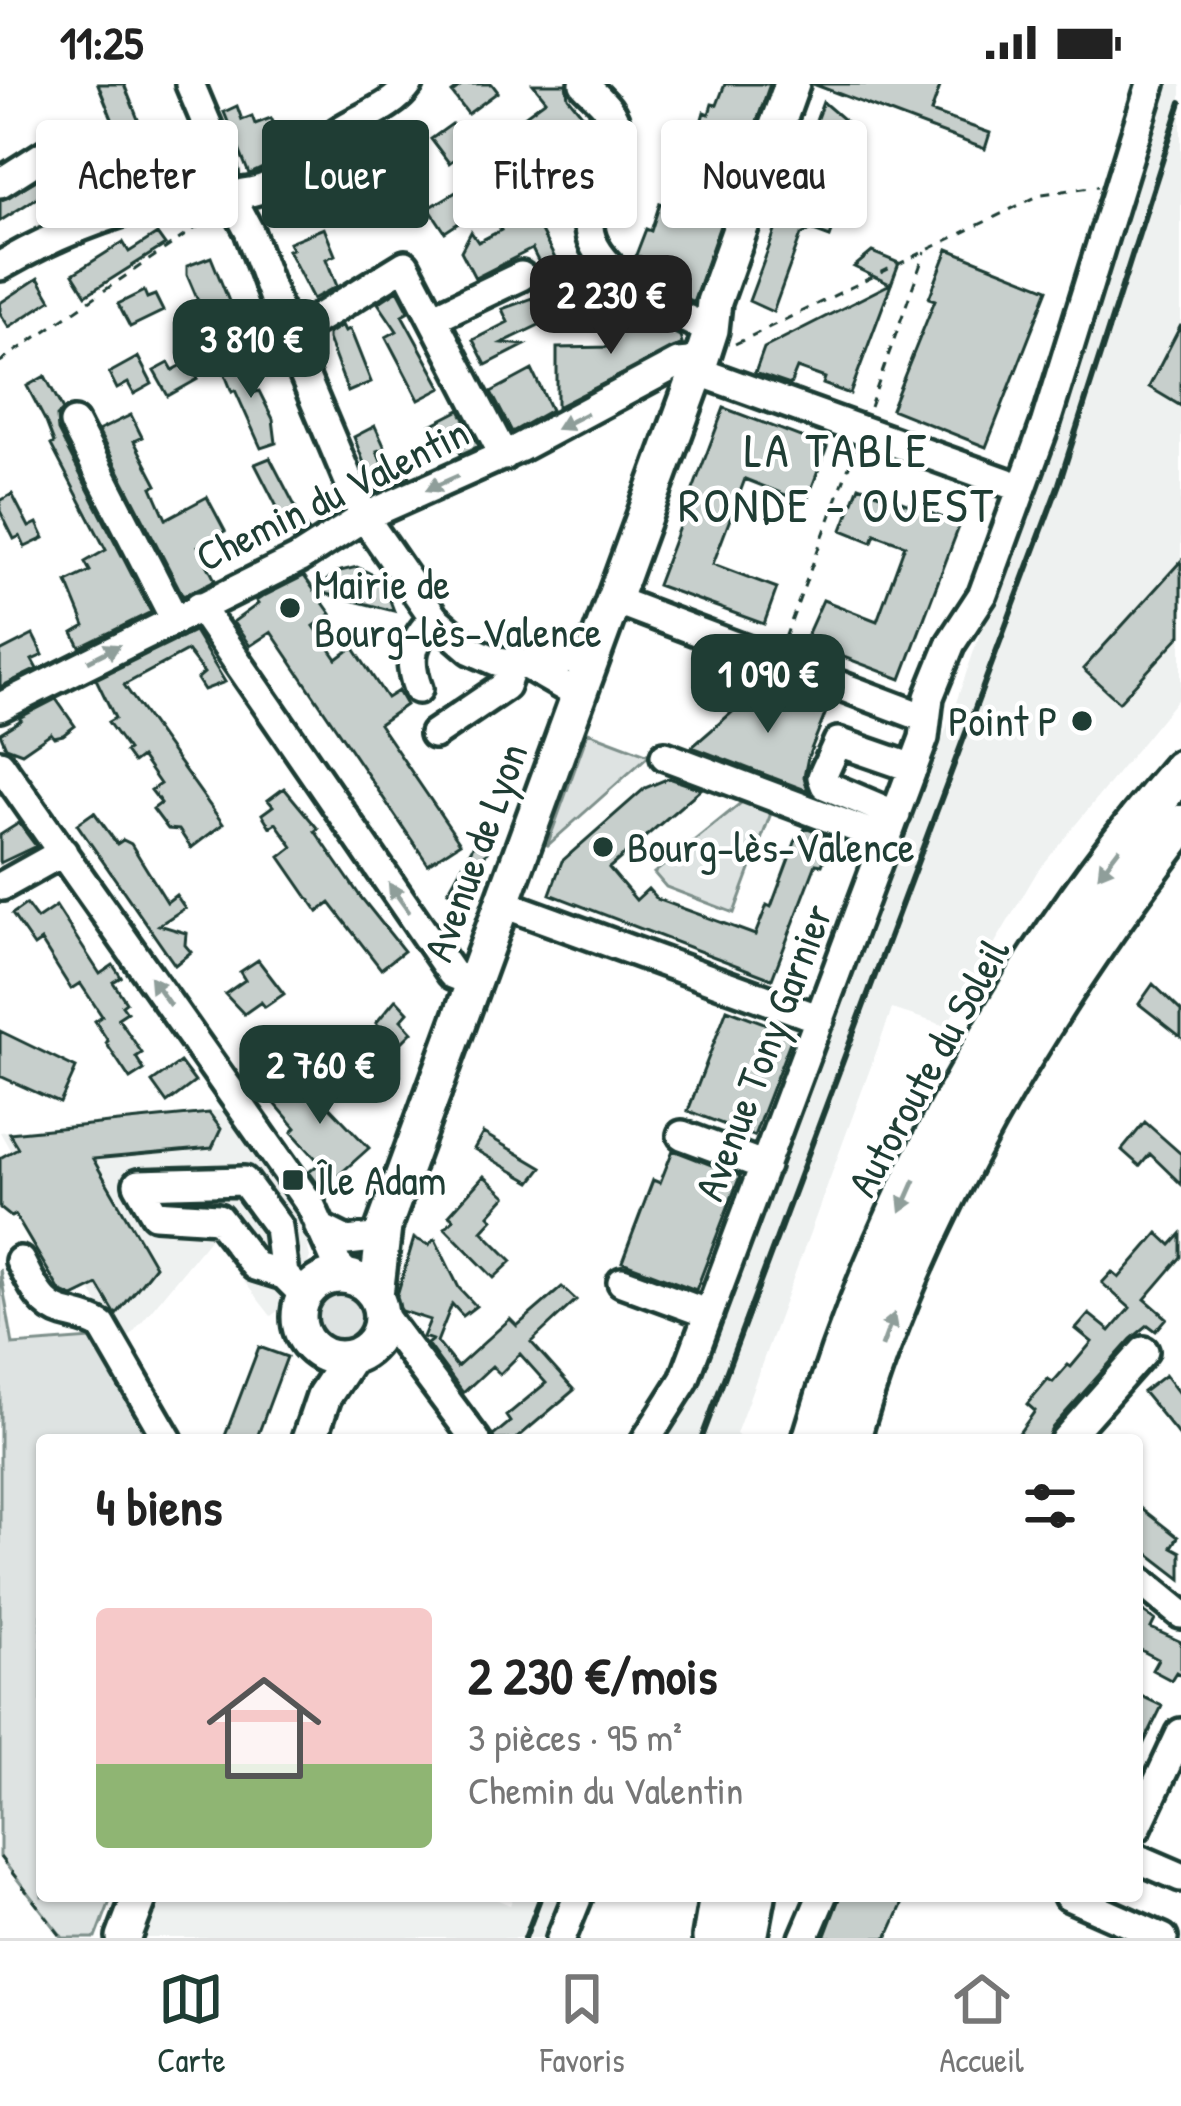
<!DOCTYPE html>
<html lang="fr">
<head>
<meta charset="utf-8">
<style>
  body { margin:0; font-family:"Patrick Hand",sans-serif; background:#f2f2f2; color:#222; height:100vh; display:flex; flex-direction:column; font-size:45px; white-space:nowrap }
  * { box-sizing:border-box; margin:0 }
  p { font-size:39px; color:#767676 }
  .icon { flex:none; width:66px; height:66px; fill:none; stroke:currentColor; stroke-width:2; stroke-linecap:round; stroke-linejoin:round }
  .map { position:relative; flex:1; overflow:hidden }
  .details { position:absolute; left:36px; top:1350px; width:1107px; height:468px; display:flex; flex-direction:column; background:#fff; border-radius:12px; box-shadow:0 3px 9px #0004 }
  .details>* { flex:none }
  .top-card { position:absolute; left:36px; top:36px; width:1110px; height:108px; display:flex; gap:24px }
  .price { position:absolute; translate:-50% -102px; padding:0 27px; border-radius:24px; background:#1f3d34; color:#fff; font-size:39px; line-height:78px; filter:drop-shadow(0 3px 6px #0008) }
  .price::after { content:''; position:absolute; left:50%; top:72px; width:36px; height:27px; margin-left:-18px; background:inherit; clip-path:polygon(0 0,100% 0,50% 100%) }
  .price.current { background:#222; color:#fff }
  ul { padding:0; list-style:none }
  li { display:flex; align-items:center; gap:36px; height:300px; padding:0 60px }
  li span { display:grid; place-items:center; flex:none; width:336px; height:240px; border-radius:12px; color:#555 }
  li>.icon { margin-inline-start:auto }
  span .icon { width:144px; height:144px; fill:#fffc; stroke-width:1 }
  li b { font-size:51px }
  h2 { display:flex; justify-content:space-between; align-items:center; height:144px; padding:0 60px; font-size:51px }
  .tag { padding:0 42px; border-radius:12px; background:#fff; box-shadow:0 3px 9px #0004; font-size:42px; line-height:108px }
  .tag.current { background:#1f3d34; color:#fff }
  .status { display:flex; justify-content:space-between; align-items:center; height:84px; padding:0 60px; background:#fff; direction:ltr }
  .status svg { height:33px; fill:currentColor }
  .tabs { display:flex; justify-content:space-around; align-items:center; height:168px; border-top:3px solid #e0e0e0; background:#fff; font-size:33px; color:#767676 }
  .tabs a { display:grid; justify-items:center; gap:6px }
  .tabs .current { color:#1f3d34 }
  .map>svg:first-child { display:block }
  .built { fill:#eef1f0 }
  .green { fill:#dee3e2; stroke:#7e908b; stroke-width:3 }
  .building { fill:#c7cfcc; stroke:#1f3d34; stroke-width:3 }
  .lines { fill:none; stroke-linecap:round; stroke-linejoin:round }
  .minor-casing { stroke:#1f3d34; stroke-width:36 }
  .major-casing { stroke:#1f3d34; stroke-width:42 }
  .highway-casing { stroke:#1f3d34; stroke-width:48 }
  .path { stroke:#1f3d34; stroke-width:3; stroke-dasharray:9 9; stroke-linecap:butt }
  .minor { stroke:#fff; stroke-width:27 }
  .major { stroke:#fff; stroke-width:33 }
  .highway { stroke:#fff; stroke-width:39 }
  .rail { stroke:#1f3d34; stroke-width:6 }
  .oneway { fill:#8f9e9a }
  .poi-dot { fill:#1f3d34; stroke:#fff; stroke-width:4.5 }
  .labels { text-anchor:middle; stroke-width:9; stroke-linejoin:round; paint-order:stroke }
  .street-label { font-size:42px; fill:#1f3d34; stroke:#fff }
  .poi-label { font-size:42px; fill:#1f3d34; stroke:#fff; text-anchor:start }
  .quarter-label { font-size:48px; letter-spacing:3px; fill:#1f3d34; stroke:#fff }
</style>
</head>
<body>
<div class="status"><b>11:25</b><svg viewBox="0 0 49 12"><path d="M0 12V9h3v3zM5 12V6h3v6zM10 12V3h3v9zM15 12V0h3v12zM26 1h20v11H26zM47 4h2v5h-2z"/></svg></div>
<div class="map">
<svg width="1181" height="1854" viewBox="0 0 1181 1854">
  <rect width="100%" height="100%" fill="#fff"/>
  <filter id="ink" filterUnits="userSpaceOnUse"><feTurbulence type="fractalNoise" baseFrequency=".00833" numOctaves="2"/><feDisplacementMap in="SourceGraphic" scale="24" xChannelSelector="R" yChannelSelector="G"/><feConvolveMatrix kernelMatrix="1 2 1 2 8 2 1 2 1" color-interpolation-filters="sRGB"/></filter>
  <g filter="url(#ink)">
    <path class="built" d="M 1161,0 L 1181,0 L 1181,477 L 1083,585 L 1119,618 L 1181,551 L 1181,611 L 1037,788 L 946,942 L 892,925 L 736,1350 L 743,1356 L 668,1356 L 706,1285 L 953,627 L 1030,406 Z
      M 223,1026 L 236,1035 L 301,1134 L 310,1173 L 306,1185 L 284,1222 L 271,1232 L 210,1154 L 122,1262 L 0,1048 Z
      M 162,1812 L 489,1812 L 510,1821 L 514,1812 L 560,1812 L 543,1854 L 146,1854 Z"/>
    <path class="green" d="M 588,648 L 649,671 L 547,762 Z
      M 757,706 L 777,713 L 734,829 L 666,803 L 654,789 Z
      M 0,1185 L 13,1261 L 105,1254 L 164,1356 L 42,1356 L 42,1812 L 112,1812 L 96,1854 L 63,1854 L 0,1773 Z
      M310 1235a29 29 0 1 1 58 0a29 29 0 1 1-58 0Z"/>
    <path class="building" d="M 98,0 L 124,0 L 139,38 L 117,47 Z
      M 464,0 L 492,0 L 498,8 L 468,30 L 452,9 Z
      M 533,0 L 566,0 L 568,13 L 585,34 L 590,31 L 596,39 L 597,62 L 587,89 L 581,90 L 580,75 L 554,43 L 520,67 L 505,46 L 546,16 Z
      M 725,0 L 770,0 L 693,218 L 675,208 L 678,199 L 644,185 L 648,176 L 636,171 L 646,145 L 651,147 L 660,119 L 696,133 L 712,89 L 691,82 L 695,62 L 679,56 L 685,37 L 700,42 L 704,28 L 709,30 L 712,20 L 717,21 Z
      M 813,0 L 941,0 L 931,28 L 990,49 L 985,65 Z
      M 823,18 L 858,48 L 849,68 L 858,75 L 842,100 L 838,99 L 827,134 L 836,137 L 830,153 L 811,146 L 801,151 L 773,228 L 749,217 Z
      M 237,22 L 242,36 L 252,32 L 255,40 L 271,34 L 276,44 L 280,42 L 288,63 L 273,79 L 252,89 L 249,90 L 224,28 Z
      M 452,40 L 469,64 L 449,79 L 431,55 Z
      M 414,73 L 427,100 L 402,114 L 388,87 Z
      M 54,86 L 62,98 L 0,137 L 0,117 Z
      M 321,89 L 367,105 L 374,119 L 356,128 L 352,119 L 337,125 Z
      M 478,95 L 495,115 L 445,148 L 429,124 Z
      M 536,115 L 545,133 L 536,138 L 560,184 L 545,191 L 532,165 L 475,194 L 461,167 L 471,148 L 478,158 L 501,146 L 493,131 L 507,121 L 511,128 Z
      M 324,144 L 335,171 L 326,175 L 337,202 L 313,215 L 288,166 L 292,165 L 289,158 Z
      M 157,150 L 165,161 L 86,211 L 73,190 L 123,158 L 129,168 Z
      M 948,165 L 1048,205 L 986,363 L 891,325 L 935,216 L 929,214 Z
      M 872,168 L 899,179 L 850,310 L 823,300 L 825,294 L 797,284 L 790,301 L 755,289 L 764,264 L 890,200 L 854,183 Z
      M 211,173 L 241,247 L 216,259 L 187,191 L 187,182 Z
      M 38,194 L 51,216 L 9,243 L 0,229 L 0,219 Z
      M 398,206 L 409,227 L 402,231 L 442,304 L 419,316 L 386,253 L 397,247 L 378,219 Z
      M 144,207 L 147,214 L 155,211 L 163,227 L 130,243 L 118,220 Z
      M 538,212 L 549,236 L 502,259 L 525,261 L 486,281 L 473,256 L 508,238 L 502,225 Z
      M 628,227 L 680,252 L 682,260 L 557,323 L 557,264 L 612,263 Z
      M 342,241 L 345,247 L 350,245 L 371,298 L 348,308 L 328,255 L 328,250 Z
      M 1181,241 L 1181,322 L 1149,303 Z
      M 138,273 L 152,300 L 134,310 L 128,299 L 117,305 L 109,289 Z
      M 235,273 L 237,280 L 245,277 L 256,308 L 259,307 L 273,335 L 276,359 L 261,364 L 235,306 L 232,308 L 220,278 Z
      M 188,278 L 198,295 L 168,312 L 154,287 L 169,279 L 173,286 Z
      M 532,286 L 551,326 L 512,348 L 491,308 Z
      M 45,292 L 63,326 L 57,332 L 58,347 L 151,528 L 80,563 L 73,549 L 85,542 L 67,498 L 90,487 L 85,478 L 106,466 L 51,361 L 54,359 L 46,338 L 27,302 Z
      M 724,324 L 827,363 L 806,419 L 745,395 L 713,480 L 777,504 L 764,540 L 657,501 Z
      M 460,326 L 479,362 L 461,370 L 452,353 L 440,360 L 431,341 Z
      M 131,331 L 142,353 L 134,357 L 157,401 L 152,403 L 166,435 L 207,413 L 225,447 L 198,462 L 215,496 L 183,512 L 98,347 Z
      M 375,342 L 385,364 L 377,367 L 388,396 L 408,388 L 410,393 L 375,408 L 354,353 Z
      M 270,374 L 308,447 L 294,456 L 255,380 Z
      M 859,402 L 960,440 L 901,595 L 804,558 L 823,516 L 877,537 L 905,461 L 875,450 L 872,458 L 842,446 Z
      M 12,410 L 29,443 L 37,439 L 44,454 L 25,463 L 20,452 L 14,455 L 0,427 L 0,417 Z
      M 1181,477 L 1181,551 L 1119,618 L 1083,585 Z
      M 357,483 L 382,495 L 394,527 L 315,507 L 336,488 Z
      M 304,492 L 331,530 L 314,542 L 337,575 L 353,563 L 387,614 L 398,607 L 406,621 L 379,640 L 460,759 L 428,780 L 271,548 L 250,562 L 233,538 L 258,520 L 256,517 L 262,513 Z
      M 194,547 L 225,598 L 204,606 L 197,595 L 204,589 L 187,567 L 124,601 L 223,740 L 191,764 L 179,746 L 168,745 L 153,725 L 161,719 L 151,706 L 160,700 L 141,673 L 133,679 L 125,668 L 128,666 L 108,638 L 115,634 L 96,595 Z
      M 33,551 L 43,571 L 32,576 L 37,585 L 0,603 L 0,568 Z
      M 761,603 L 826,628 L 808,673 L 804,693 L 808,707 L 692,663 Z
      M 56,615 L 75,642 L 63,651 L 54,653 L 51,649 L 22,669 L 6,663 L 0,649 L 21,636 L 19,634 Z
      M 669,694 L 701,705 L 609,784 L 636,816 L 648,805 L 657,815 L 755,851 L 767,821 L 771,823 L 797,753 L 801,755 L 805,744 L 832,754 L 822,781 L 816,780 L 772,895 L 550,810 L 562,777 L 645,704 Z
      M 284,704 L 318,745 L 315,747 L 360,812 L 404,867 L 381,885 L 330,819 L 318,828 L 280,773 L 293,763 L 276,739 L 270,743 L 262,730 L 273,722 L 268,716 Z
      M 94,728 L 117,760 L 123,756 L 131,760 L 167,818 L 176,811 L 185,824 L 159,841 L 186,849 L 185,861 L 191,868 L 175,881 L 77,740 Z
      M 19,739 L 36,762 L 0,779 L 0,751 Z
      M 485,741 L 494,755 L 461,813 L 448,807 Z
      M 26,820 L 37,835 L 56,822 L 100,890 L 113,881 L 121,893 L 113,898 L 126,918 L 122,921 L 127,928 L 118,934 L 142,969 L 136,973 L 144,986 L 130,995 L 106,959 L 108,957 L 95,937 L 102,932 L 80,899 L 71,905 L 41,857 L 34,862 L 12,830 Z
      M 258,876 L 284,910 L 265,923 L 261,918 L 244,930 L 225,910 L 245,896 L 240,888 Z
      M 1153,900 L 1181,927 L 1181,953 L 1139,920 Z
      M 396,915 L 408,928 L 401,936 L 412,948 L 398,962 L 376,939 Z
      M 727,925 L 793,950 L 754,1052 L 688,1027 Z
      M 0,947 L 76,984 L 60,1019 L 0,992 Z
      M 360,965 L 392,998 L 379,1011 L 347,977 Z
      M 180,978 L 195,998 L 167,1019 L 152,998 Z
      M 308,984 L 336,1006 L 324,1017 L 369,1064 L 322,1106 L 309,1088 L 320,1079 L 292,1048 L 296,1044 L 272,1016 Z
      M 209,1029 L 221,1045 L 212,1064 L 93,1075 L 155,1182 L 116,1231 L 98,1201 L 73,1213 L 60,1207 L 15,1131 L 11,1133 L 0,1124 L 0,1074 L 18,1064 L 9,1049 Z
      M 1145,1038 L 1181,1070 L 1181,1100 L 1150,1070 L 1140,1082 L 1122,1066 Z
      M 483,1049 L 542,1084 L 531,1098 L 474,1065 Z
      M 673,1066 L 740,1092 L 696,1206 L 622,1178 L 653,1096 L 660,1099 Z
      M 484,1092 L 506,1112 L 489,1131 L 493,1135 L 482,1147 L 512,1177 L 494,1194 L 445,1144 L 454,1135 L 449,1131 Z
      M 1158,1149 L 1171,1161 L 1181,1150 L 1181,1173 L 1145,1215 L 1167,1234 L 1156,1247 L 1148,1241 L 1131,1255 L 1052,1344 L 1047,1356 L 1014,1356 L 1035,1327 L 1027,1320 L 1048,1295 L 1053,1298 L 1068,1281 L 1071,1283 L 1092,1258 L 1076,1245 L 1089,1230 L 1110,1247 L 1130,1224 L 1102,1199 L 1112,1188 L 1119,1194 Z
      M 414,1154 L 429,1161 L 435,1155 L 459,1204 L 476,1222 L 463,1232 L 452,1220 L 437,1258 L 457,1283 L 510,1235 L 517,1242 L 562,1203 L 576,1216 L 531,1258 L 574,1306 L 515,1356 L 494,1356 L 493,1352 L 510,1338 L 506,1332 L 546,1299 L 520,1270 L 500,1290 L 492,1282 L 463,1309 L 427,1260 L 432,1256 L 423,1253 L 430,1236 L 402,1227 L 395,1218 Z
      M 259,1263 L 287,1273 L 256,1356 L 235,1356 L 225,1352 Z
      M 1165,1291 L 1181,1312 L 1181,1354 L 1143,1308 Z
      M 1137,1421 L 1178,1453 L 1172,1463 L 1181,1468 L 1181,1495 L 1137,1461 Z
      M 1137,1524 L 1155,1536 L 1151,1544 L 1181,1558 L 1181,1591 L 1176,1588 L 1171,1596 L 1152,1586 L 1158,1575 L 1137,1564 Z
      M 1137,1610 L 1162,1622 L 1137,1673 Z
      M 840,1812 L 906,1812 L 887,1854 L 824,1854 Z"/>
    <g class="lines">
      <defs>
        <path id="minor" d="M 190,0 L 217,64 L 223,90
          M 584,0 C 596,13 614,25 616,44 C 619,72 597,106 590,133 C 578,181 675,232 711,246
          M 0,99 L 52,66
          M 243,109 C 283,106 308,70 338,48 C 362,32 392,24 409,0
          M 235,121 L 249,147 L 288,253 L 364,433 L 434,534 L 471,566 L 496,577 L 525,580 L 570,575 L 591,580
          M 0,182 C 67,144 132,120 208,108
          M 433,234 L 521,192
          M 288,253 L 405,181 L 504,372
          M 697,287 L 1022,404
          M 74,339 L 174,534
          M 614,516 L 925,634
          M 199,522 L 452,890 L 475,899
          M 525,580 L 580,612
          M 418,605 C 407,575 411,557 434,534
          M 0,623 L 298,475 L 364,433 L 519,364 L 678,279 L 701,277
          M 434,650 L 505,602 L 513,579
          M 665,672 L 888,756
          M 0,680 L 311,1122 L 337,1180 L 349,1193
          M 896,731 L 825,701 L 822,693 L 838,658 L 913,684
          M 2,802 L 63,768
          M 504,820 L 820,935
          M 682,1051 L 765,1082
          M 319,1143 L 347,1157 L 374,1154
          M 20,1177 C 31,1197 40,1222 64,1229 C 78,1233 89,1234 102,1242 L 168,1356
          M 284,1191 L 255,1182 L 218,1134 L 155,1130 L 138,1100 L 244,1097 L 278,1143 L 284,1191 L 305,1212
          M 622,1198 L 709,1230
          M 382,1230 L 476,1356
          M 646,1356 L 684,1296 L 924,654 L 929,613 L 951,559 L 983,510 L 1045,341 L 1151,0
          M 1065,1356 L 1144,1267
          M 1137,1494 L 1181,1530
          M 1137,1743 L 1181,1649
          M 1137,1774 L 1181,1793
          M 1068,1812 L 1163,1854
          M 561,1854 L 578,1812
          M 804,1854 L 822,1812"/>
        <path id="major" d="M299 1233a41 41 0 1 1 82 0a41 41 0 1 1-82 0Z
          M 376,1211 L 384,1143 L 701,277 L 711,246 L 714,218 L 792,0
          M 309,1356 L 324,1312 L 349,1274
          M 124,1854 L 140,1812"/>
        <path id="highway" d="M 813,1356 C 881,1121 1020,871 1181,686
          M 849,1356 C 914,1131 1040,926 1181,741
          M 713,1854 L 720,1812
          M 747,1854 L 755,1812"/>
      </defs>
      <use href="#minor" class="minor-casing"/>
      <use href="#major" class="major-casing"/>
      <use href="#highway" class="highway-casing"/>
      <path class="path" d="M 735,260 L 1042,110 L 1098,102
        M 0,278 L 216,130
        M 870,323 L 925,168
        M 785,554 L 855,366
        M 0,1773 L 60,1851"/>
      <use href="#minor" class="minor"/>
      <use href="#major" class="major"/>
      <use href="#highway" class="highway"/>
      <path class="rail" d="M 701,1356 L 1059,400 L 1181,18
        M 525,1854 L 541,1812"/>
    </g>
    <defs><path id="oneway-solid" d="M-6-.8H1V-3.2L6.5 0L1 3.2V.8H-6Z" transform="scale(3)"/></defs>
    <g class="oneway">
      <use href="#oneway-solid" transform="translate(572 337) rotate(153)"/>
      <use href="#oneway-solid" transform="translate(442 399) rotate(156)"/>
      <use href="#oneway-solid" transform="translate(104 569) rotate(-27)"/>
      <use href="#oneway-solid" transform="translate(1109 778) rotate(127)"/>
      <use href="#oneway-solid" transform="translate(399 814) rotate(-125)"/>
      <use href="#oneway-solid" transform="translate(160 907) rotate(-125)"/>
      <use href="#oneway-solid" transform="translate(908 1112) rotate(114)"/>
      <use href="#oneway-solid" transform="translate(888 1246) rotate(-70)"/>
    </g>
  </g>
  <g class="poi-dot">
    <circle cx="290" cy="524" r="12"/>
    <circle cx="1082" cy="637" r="12"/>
    <circle cx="603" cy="763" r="12"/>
    <rect x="281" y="1084" width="24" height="24" rx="6"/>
  </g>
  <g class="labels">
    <g class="street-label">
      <text transform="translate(332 410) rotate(-26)" y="15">Chemin du Valentin</text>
      <text transform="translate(475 768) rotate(-70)" y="15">Avenue de Lyon</text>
      <text transform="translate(763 968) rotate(-69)" y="15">Avenue Tony Garnier</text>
      <text transform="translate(928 983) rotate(-61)" y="15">Autoroute du Soleil</text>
    </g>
    <g class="poi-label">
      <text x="314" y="515">Mairie de<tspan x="314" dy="48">Bourg-lès-Valence</tspan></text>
      <text x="1058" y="652" text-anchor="end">Point P</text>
      <text x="627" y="778">Bourg-lès-Valence</text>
      <text x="317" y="1111">Île Adam</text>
    </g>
    <g class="quarter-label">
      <text x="837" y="383">LA TABLE<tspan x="837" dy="55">RONDE - OUEST</tspan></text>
    </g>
  </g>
</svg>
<b class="price current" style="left:611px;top:273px">2 230 €</b>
<b class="price" style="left:251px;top:317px">3 810 €</b>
<b class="price" style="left:768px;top:652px">1 090 €</b>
<b class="price" style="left:320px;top:1043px">2 760 €</b>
<div class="top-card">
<a class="tag">Acheter</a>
<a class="tag current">Louer</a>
<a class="tag">Filtres</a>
<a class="tag">Nouveau</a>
</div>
<section class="details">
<h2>4 biens<svg class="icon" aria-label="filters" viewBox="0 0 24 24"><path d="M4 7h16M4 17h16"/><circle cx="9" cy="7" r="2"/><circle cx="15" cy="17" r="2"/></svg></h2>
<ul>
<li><span style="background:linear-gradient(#f6c9c9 65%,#8fb573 0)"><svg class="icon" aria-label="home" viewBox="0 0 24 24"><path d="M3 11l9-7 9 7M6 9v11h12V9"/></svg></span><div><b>2 230 €/mois</b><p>3 pièces · 95 m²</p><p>Chemin du Valentin</p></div></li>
</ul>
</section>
</div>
<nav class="tabs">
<a class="current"><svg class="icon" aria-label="map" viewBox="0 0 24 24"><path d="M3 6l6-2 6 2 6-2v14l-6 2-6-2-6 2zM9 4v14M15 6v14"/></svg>Carte</a>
<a><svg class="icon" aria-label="saved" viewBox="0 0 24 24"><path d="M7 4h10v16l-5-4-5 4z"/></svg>Favoris</a>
<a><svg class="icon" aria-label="home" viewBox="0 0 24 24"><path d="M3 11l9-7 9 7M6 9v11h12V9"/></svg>Accueil</a>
</nav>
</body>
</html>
